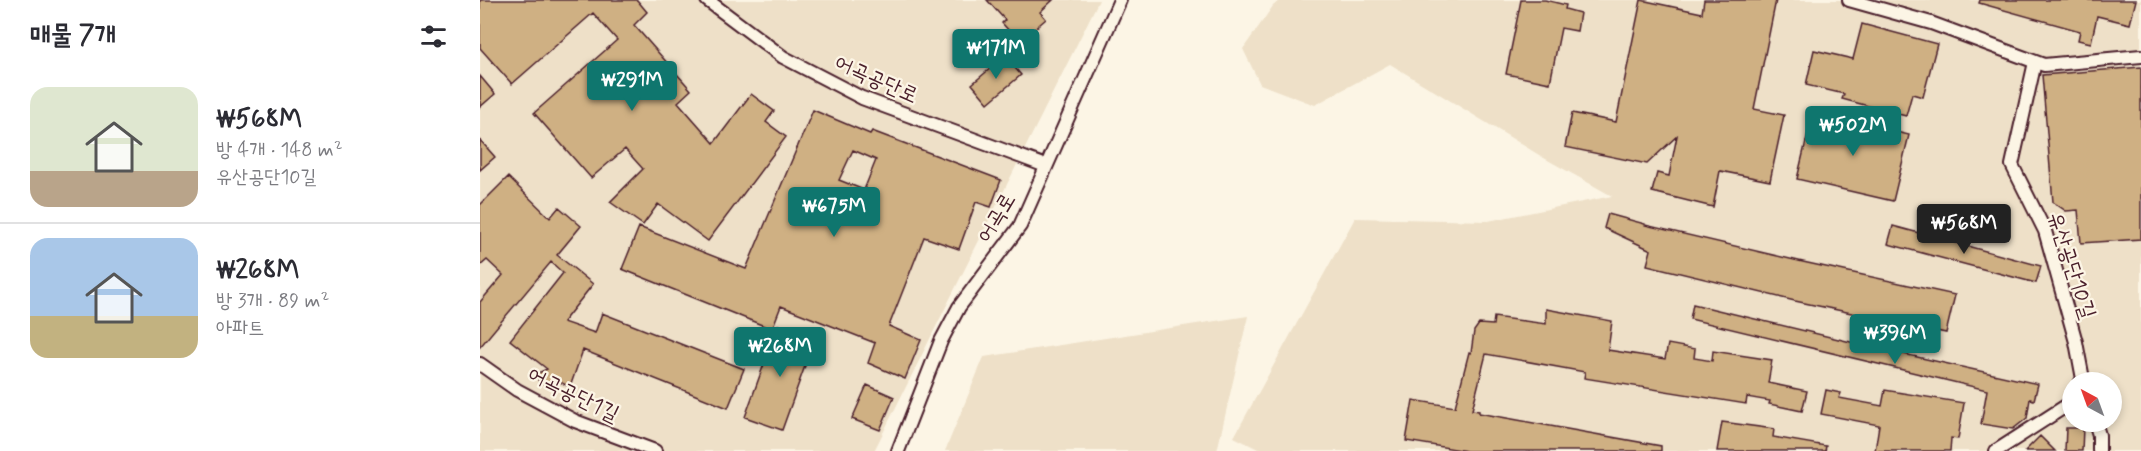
<!DOCTYPE html>
<html lang="ko">
<head>
<meta charset="utf-8">
<style>
  body { margin:0; font-family:Mynerve,"Poor Story",sans-serif; background:#f7f7f7; color:#2b2b33; height:100vh; display:flex; flex-direction:column; font-size:22px; white-space:nowrap }
  * { box-sizing:border-box; margin:0 }
  p { font-size:20px; color:#7c7c81 }
  .icon { flex:none; width:33px; height:33px; fill:none; stroke:currentColor; stroke-width:2; stroke-linecap:round; stroke-linejoin:round }
  .map { position:relative; flex:1; overflow:hidden }
  .side { display:flex; flex-direction:column; background:#fff; width:480px }
  .side>* { flex:none }
  .needle { width:39px; rotate:319deg }
  .controls { position:absolute; left:1582px; top:372px; display:grid; gap:12px }
  .controls a { display:grid; place-items:center; width:60px; height:60px; border-radius:50%; background:#fff; box-shadow:0 3px 9px #0003; font-size:30px }
  .price { position:absolute; translate:-50% -51px; padding:0 14px; border-radius:6px; background:#0f766e; color:#fff; font-size:20px; line-height:39px; filter:drop-shadow(0 2px 3px #0008) }
  .price::after { content:''; position:absolute; left:50%; top:36px; width:18px; height:14px; margin-left:-9px; background:inherit; clip-path:polygon(0 0,100% 0,50% 100%) }
  .price.selected { background:#222; color:#fff }
  ul { padding:0; list-style:none }
  li { display:flex; align-items:center; gap:18px; height:150px; padding:0 30px }
  li+li { border-top:2px solid #e1e1e2 }
  li span { display:grid; place-items:center; flex:none; width:168px; height:120px; border-radius:18px; color:#555 }
  li>.icon { margin-inline-start:auto }
  span .icon { width:72px; height:72px; fill:#fffc; stroke-width:1 }
  li b { font-size:26px }
  h2 { display:flex; justify-content:space-between; align-items:center; height:72px; padding:0 30px; font-size:26px }
  main { display:flex; flex:1; min-height:0 }
  .map>svg:first-child { display:block }
  .built { fill:#eee0c8; fill-rule:evenodd }
  .building { fill:#cfb083; stroke:#4a1f2b; stroke-width:1.5; fill-rule:evenodd }
  .lines { fill:none; stroke-linecap:round; stroke-linejoin:round }
  .minor-casing { stroke:#4a1f2b; stroke-width:16 }
  .minor { stroke:#fcf5e5; stroke-width:12 }
  .labels { text-anchor:middle; stroke-width:4.5; stroke-linejoin:round; paint-order:stroke }
  .street-label { font-size:22px; fill:#4a1f2b; stroke:#fcf5e5 }
</style>
</head>
<body>
<main>
<section class="side">
<h2>매물 7개<svg class="icon" aria-label="filters" viewBox="0 0 24 24"><path d="M4 7h16M4 17h16"/><circle cx="9" cy="7" r="2"/><circle cx="15" cy="17" r="2"/></svg></h2>
<ul>
<li><span style="background:linear-gradient(#dfe7d0 70%,#b9a48a 0)"><svg class="icon" aria-label="home" viewBox="0 0 24 24"><path d="M3 11l9-7 9 7M6 9v11h12V9"/></svg></span><div><b>₩568M</b><p>방 4개 · 148 m²</p><p>유산공단10길</p></div></li>
<li><span style="background:linear-gradient(#a9c7e8 65%,#c2b280 0)"><svg class="icon" aria-label="home" viewBox="0 0 24 24"><path d="M3 11l9-7 9 7M6 9v11h12V9"/></svg></span><div><b>₩268M</b><p>방 3개 · 89 m²</p><p>아파트</p></div></li>
</ul>
</section>
<div class="map">
<svg width="1661" height="451" viewBox="0 0 1661 451">
  <rect width="100%" height="100%" fill="#fcf5e5"/>
  <filter id="ink" filterUnits="userSpaceOnUse"><feTurbulence type="fractalNoise" baseFrequency=".0167" numOctaves="2"/><feDisplacementMap in="SourceGraphic" scale="12" xChannelSelector="R" yChannelSelector="G"/><feConvolveMatrix kernelMatrix="1 2 1 2 8 2 1 2 1" color-interpolation-filters="sRGB"/></filter>
  <g filter="url(#ink)">
    <path class="built" d="M 0,0 L 619,0 L 394,451 L 0,451 Z
      M 800,0 L 1661,0 L 1661,451 L 782,451 L 754,437 L 875,218 L 1008,221 L 1132,196 L 1064,158 L 910,64 L 835,105 L 780,84 L 763,49 L 793,6 ZM 1593,382 L 1632,382 L 1632,422 L 1593,422 Z
      M 768,316 L 737,451 L 465,451 L 504,357 Z"/>
    <path class="building" d="M 0,0 L 157,0 L 167,12 L 154,25 L 211,90 L 198,102 L 234,143 L 271,94 L 294,111 L 286,122 L 306,137 L 228,241 L 178,204 L 163,225 L 130,202 L 163,169 L 145,149 L 111,178 L 54,113 L 137,40 L 113,13 L 32,84 L 0,48 Z
      M 507,0 L 573,0 L 560,12 L 566,19 L 539,42 L 522,23 L 525,20 Z
      M 1041,0 L 1065,0 L 1086,5 L 1085,9 L 1100,13 L 1097,31 L 1081,28 L 1070,83 L 1026,74 Z
      M 1161,0 L 1222,13 L 1224,0 L 1296,0 L 1274,109 L 1304,115 L 1290,181 L 1240,171 L 1233,207 L 1172,192 L 1177,173 L 1189,176 L 1197,136 L 1167,164 L 1085,147 L 1092,113 L 1136,122 Z
      M 1500,0 L 1656,0 L 1650,24 L 1617,16 L 1611,43 L 1598,40 L 1600,31 L 1499,3 Z
      M 1382,24 L 1457,44 L 1443,97 L 1432,94 L 1426,116 L 1362,99 L 1364,94 L 1326,85 L 1334,50 L 1373,59 Z
      M 525,56 L 541,75 L 508,103 L 492,84 Z
      M 1661,67 L 1661,239 L 1601,243 L 1598,210 L 1586,211 L 1573,202 L 1562,75 Z
      M 0,76 L 15,94 L 0,107 Z
      M 333,110 L 390,134 L 392,131 L 521,180 L 511,207 L 496,202 L 479,249 L 444,237 L 409,326 L 441,340 L 425,379 L 388,363 L 395,343 L 301,306 L 292,329 L 142,269 L 159,227 L 266,269 ZM 373,150 L 396,160 L 384,190 L 359,180 Z
      M 1333,112 L 1429,135 L 1413,201 L 1317,179 Z
      M 0,140 L 15,157 L 0,170 Z
      M 28,177 L 70,218 L 79,207 L 101,226 L 77,255 L 113,284 L 83,322 L 115,333 L 122,313 L 264,369 L 248,408 L 103,350 L 90,387 L 78,381 L 65,384 L 59,382 L 56,374 L 67,369 L 30,340 L 83,273 L 71,262 L 0,347 L 0,302 L 23,275 L 7,260 L 0,266 L 0,205 Z
      M 1128,214 L 1165,224 L 1165,225 L 1323,262 L 1475,295 L 1466,333 L 1315,301 L 1167,265 L 1171,250 L 1124,228 Z
      M 1413,226 L 1561,266 L 1556,283 L 1408,244 Z
      M 1213,304 L 1379,344 L 1558,384 L 1554,400 L 1550,399 L 1547,418 L 1533,429 L 1501,424 L 1507,390 L 1210,319 Z
      M 1066,309 L 1132,321 L 1128,350 L 1185,359 L 1188,344 L 1215,349 L 1214,358 L 1232,361 L 1233,351 L 1292,360 L 1288,383 L 1327,391 L 1322,411 L 1289,404 L 1290,401 L 1267,397 L 1266,404 L 1104,378 L 1105,372 L 1006,354 L 992,410 L 999,411 L 999,413 L 1181,446 L 1181,451 L 987,451 L 926,441 L 933,400 L 975,407 L 989,352 L 991,353 L 994,331 L 999,324 L 1013,325 L 1014,317 L 1066,324 Z
      M 298,325 L 335,338 L 302,430 L 265,417 Z
      M 387,385 L 414,397 L 400,430 L 372,419 Z
      M 1346,390 L 1361,393 L 1359,398 L 1402,406 L 1405,390 L 1484,403 L 1478,439 L 1471,438 L 1470,451 L 1395,451 L 1399,425 L 1341,414 Z
      M 1242,422 L 1294,429 L 1293,437 L 1346,446 L 1345,451 L 1237,451 Z
      M 1586,428 L 1603,428 L 1602,451 L 1585,451 Z
      M 1560,436 L 1575,451 L 1545,451 Z"/>
    <g class="lines">
      <defs>
        <path id="minor" d="M 227,0 L 303,57 L 382,98 L 566,166
          M 1369,0 L 1451,23 L 1564,65 L 1661,56
          M 1555,62 L 1532,165 L 1565,231 L 1596,342 L 1603,379 L 1601,382
          M 0,364 L 37,390 L 95,421 L 175,451
          M 1615,422 L 1619,435 L 1619,451
          M 418,451 L 461,341 L 479,307 L 540,226 L 640,0
          M 1516,451 L 1589,404 L 1593,396"/>
      </defs>
      <use href="#minor" class="minor-casing"/>
      <use href="#minor" class="minor"/>
    </g>
  </g>
  <g class="labels">
    <g class="street-label">
      <text transform="translate(397 78) rotate(24)" y="8">어곡공단로</text>
      <text transform="translate(515 217) rotate(-59)" y="8">어곡로</text>
      <text transform="translate(1593 265) rotate(72)" y="8">유산공단10길</text>
      <text transform="translate(94 393) rotate(26)" y="8">어곡공단1길</text>
    </g>
  </g>
</svg>
<div class="controls">
<a><svg class="needle" viewBox="-14 -14 28 28"><path d="M0-13l5 13h-10z" fill="#e53935"/><path d="M0 13l5-13h-10z" fill="#7c7c81"/></svg></a>
</div>
<b class="price" style="left:516px;top:80px">₩171M</b>
<b class="price" style="left:152px;top:112px">₩291M</b>
<b class="price" style="left:1373px;top:157px">₩502M</b>
<b class="price" style="left:354px;top:238px">₩675M</b>
<b class="price selected" style="left:1484px;top:255px">₩568M</b>
<b class="price" style="left:1415px;top:365px">₩396M</b>
<b class="price" style="left:300px;top:378px">₩268M</b>
</div>
</main>
</body>
</html>
